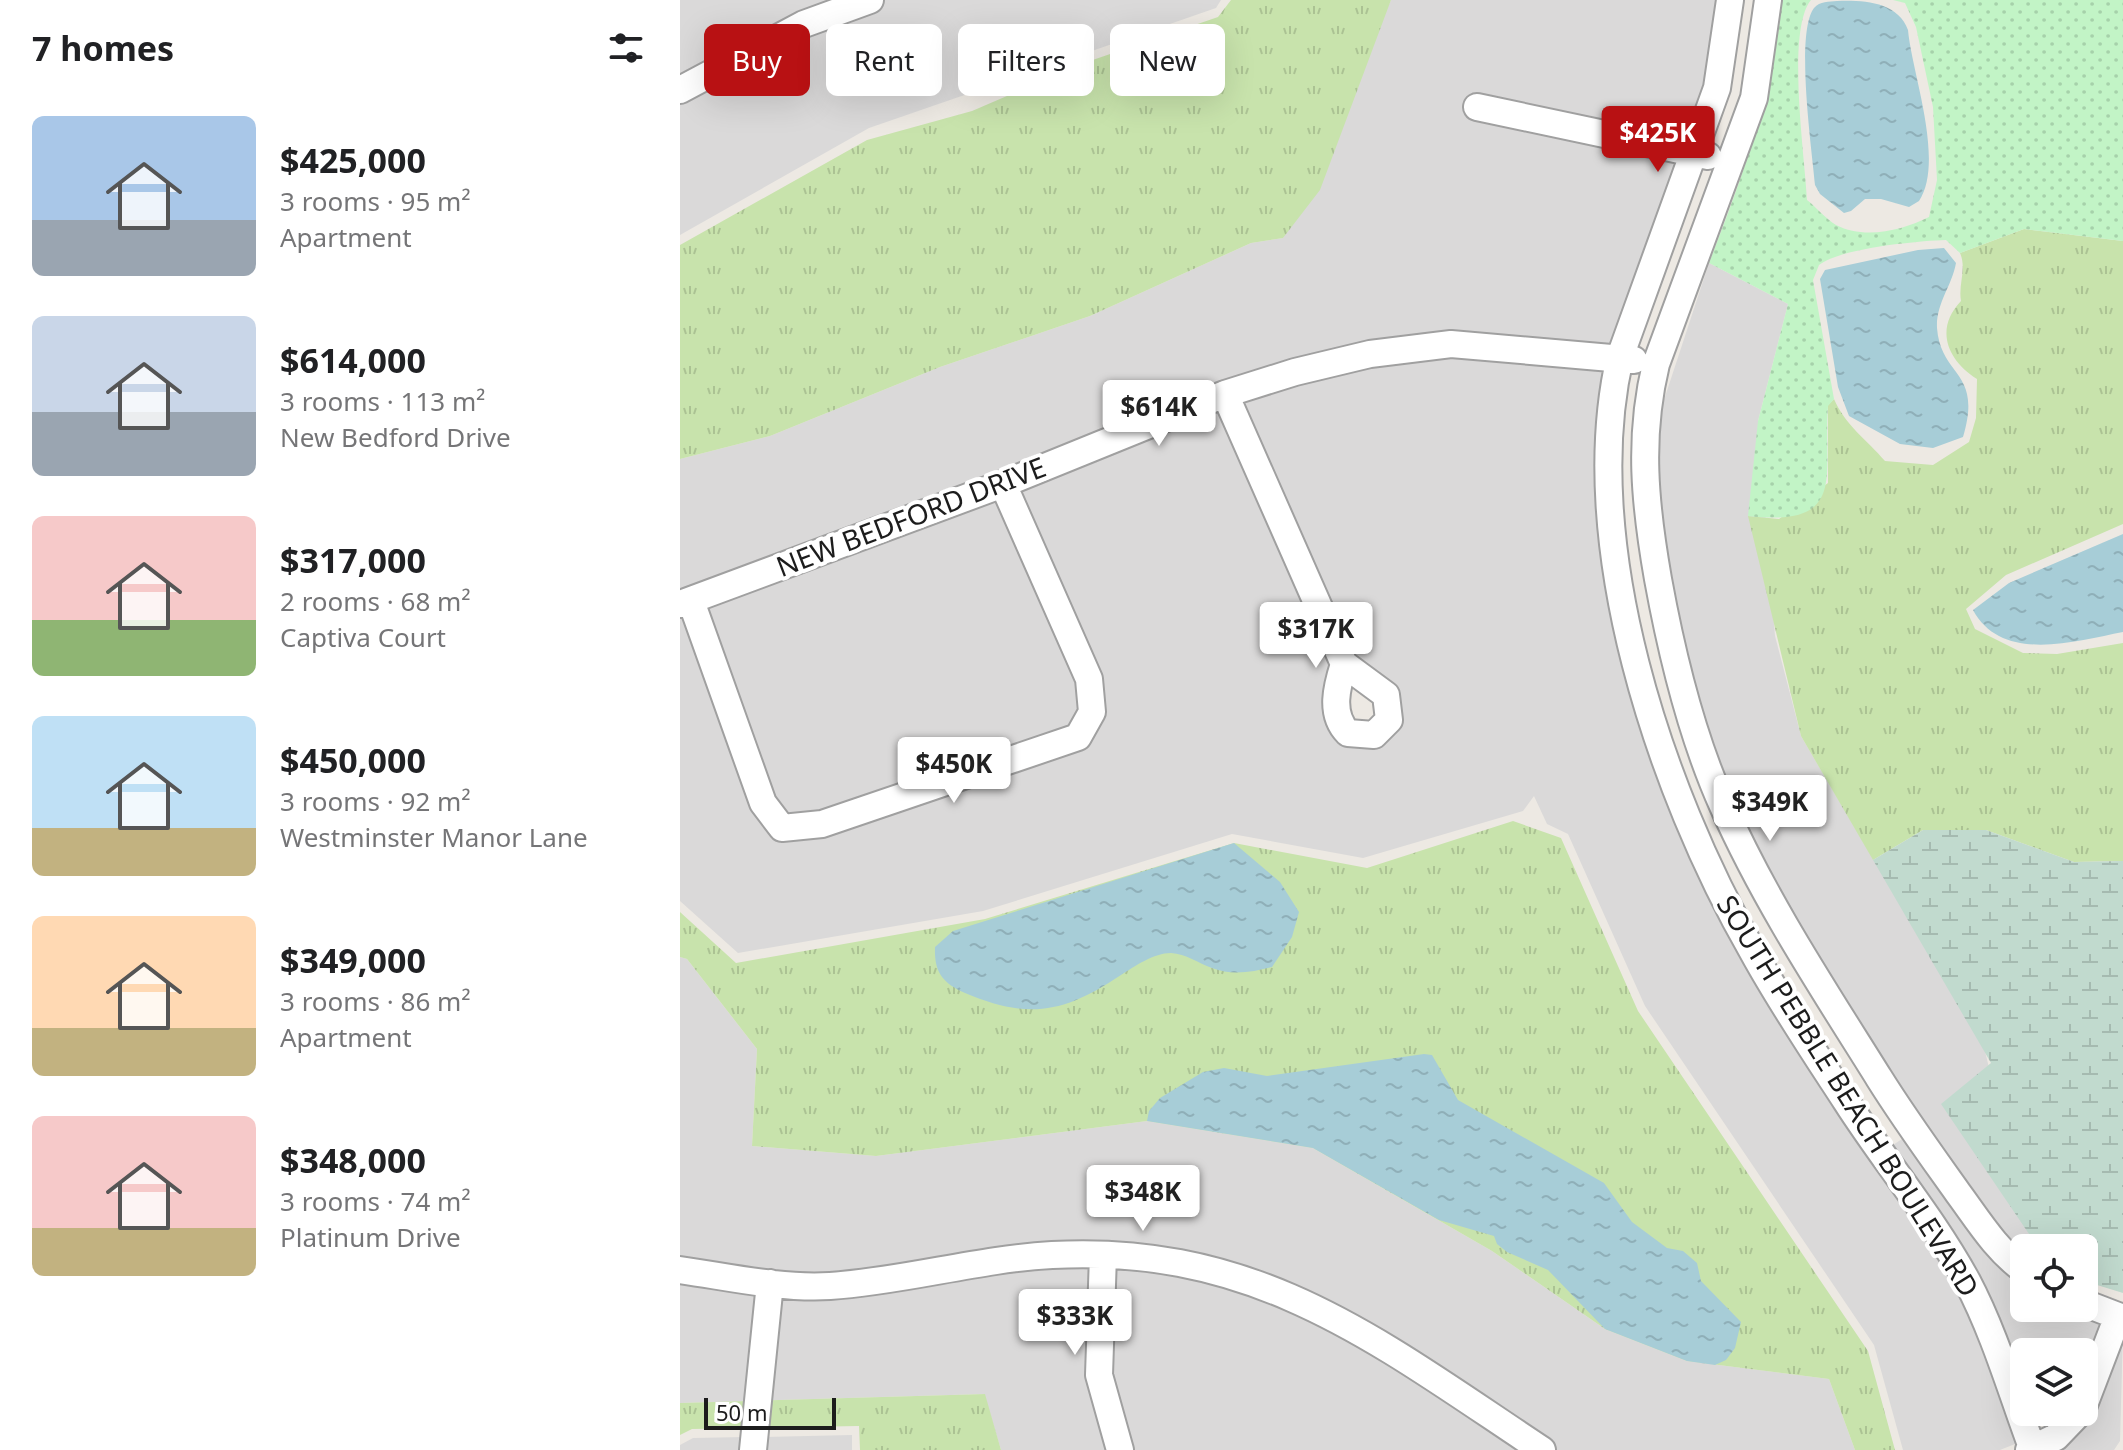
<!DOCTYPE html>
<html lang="en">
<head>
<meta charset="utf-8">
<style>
  body { margin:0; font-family:"Noto Sans",sans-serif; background:#f2f2f2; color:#202124; height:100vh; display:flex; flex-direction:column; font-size:30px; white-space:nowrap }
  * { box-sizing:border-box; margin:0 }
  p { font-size:26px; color:#757577 }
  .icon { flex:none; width:44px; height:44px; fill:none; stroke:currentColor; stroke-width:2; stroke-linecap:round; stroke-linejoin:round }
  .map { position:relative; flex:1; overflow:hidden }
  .sheet { display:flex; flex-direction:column; background:#fff; width:680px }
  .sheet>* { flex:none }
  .banner { position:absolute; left:24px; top:24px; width:760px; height:72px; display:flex; gap:16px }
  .tools { position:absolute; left:1330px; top:1234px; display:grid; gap:16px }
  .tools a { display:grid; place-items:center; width:88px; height:88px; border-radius:12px; background:#fff; box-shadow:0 8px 32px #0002; font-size:40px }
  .scale { position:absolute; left:24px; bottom:20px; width:132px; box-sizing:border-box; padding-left:8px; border:4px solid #1c1c1c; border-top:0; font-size:22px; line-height:28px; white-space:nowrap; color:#1c1c1c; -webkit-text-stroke:6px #fff; paint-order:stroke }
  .price { position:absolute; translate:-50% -68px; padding:0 18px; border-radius:8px; background:#fff; color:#222; font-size:26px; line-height:52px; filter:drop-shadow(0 2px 4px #0008) }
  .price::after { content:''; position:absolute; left:50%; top:48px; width:24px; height:18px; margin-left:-12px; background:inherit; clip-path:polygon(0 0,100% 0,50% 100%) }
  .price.active { background:#b81113; color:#fff }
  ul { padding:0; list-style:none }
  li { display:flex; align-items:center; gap:24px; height:200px; padding:0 32px }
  li span { display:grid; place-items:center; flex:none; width:224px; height:160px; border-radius:12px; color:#555 }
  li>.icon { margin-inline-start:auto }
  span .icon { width:96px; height:96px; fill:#fffc; stroke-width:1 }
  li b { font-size:34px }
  h2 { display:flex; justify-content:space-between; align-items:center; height:96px; padding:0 32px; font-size:34px }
  .chip { padding:0 28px; border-radius:12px; background:#fff; box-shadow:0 8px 32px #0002; font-size:28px; line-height:72px }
  .chip.active { background:#b81113; color:#fff }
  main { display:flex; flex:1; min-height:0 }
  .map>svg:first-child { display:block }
  .residential { fill:#dad9d9 }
  .grass { fill:url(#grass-tufts) }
  .wetland { fill:url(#wetland-marsh) }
  .park { fill:url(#park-dots) }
  .water { fill:url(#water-ripples) }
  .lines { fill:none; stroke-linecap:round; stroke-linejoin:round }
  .minor-casing { stroke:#a0a0a0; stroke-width:30 }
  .minor { stroke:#fff; stroke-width:26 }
  .labels { text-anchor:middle; stroke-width:8; stroke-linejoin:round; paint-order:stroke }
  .street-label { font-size:28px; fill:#1c1c1c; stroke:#fff }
</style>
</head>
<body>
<main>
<section class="sheet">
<h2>7 homes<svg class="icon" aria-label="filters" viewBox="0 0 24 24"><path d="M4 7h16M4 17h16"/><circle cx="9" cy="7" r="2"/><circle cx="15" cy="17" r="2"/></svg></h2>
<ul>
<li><span style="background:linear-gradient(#a9c7e8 65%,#9aa5b1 0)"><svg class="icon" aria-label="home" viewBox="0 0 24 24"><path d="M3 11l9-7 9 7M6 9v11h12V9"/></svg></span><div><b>$425,000</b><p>3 rooms · 95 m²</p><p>Apartment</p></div></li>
<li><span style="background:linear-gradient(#c9d6e8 60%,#9aa5b1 0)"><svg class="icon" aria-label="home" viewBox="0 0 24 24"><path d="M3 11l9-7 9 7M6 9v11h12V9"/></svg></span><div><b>$614,000</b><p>3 rooms · 113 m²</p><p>New Bedford Drive</p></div></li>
<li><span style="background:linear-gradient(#f6c9c9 65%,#8fb573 0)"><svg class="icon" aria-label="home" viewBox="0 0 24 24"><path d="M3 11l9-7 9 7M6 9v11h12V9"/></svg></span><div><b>$317,000</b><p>2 rooms · 68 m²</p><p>Captiva Court</p></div></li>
<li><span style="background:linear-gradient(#bfe0f5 70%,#c2b280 0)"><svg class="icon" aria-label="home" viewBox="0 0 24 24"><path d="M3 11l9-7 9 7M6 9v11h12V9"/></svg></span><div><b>$450,000</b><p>3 rooms · 92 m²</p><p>Westminster Manor Lane</p></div></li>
<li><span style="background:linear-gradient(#ffd9b3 70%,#c2b280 0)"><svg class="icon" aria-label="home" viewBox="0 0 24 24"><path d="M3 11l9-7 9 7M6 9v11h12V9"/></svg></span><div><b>$349,000</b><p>3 rooms · 86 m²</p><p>Apartment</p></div></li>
<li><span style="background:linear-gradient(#f6c9c9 70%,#c2b280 0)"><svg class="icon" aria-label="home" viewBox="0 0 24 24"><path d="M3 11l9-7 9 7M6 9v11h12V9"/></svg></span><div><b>$348,000</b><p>3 rooms · 74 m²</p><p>Platinum Drive</p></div></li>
</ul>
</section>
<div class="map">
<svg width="1443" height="1450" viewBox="0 0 1443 1450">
  <defs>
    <pattern id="grass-tufts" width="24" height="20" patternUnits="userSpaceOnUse" patternTransform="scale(2)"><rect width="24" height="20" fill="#c8e3ac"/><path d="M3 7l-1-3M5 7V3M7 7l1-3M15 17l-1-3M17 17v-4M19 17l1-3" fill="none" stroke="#abc293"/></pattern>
    <pattern id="wetland-marsh" width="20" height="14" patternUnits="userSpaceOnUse" patternTransform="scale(2)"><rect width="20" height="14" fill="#c1dace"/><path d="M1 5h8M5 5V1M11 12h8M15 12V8" fill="none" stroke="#a5bab0"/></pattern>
    <pattern id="park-dots" width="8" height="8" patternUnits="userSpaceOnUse" patternTransform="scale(2)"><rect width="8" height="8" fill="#c2f4c6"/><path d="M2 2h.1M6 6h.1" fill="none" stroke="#a6d1aa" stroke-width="1.8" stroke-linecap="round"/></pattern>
    <pattern id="water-ripples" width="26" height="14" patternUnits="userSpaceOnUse" patternTransform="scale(2)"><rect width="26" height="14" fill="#a7cdd7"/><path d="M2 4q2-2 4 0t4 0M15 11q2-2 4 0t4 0" fill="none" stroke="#8fafb8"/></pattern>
  </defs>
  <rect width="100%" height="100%" fill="#ede9e3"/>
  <path class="residential" d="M 0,0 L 541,0 L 536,8 L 189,128 L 0,235 Z
    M 711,0 L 1041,0 L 1031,58 L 1007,141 L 789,95 L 787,115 L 1000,160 L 932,346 L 770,334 L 327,471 L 0,593 L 0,459 L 90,436 L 260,367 L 410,316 L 571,243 L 603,238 Z
    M 1029,263 L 1108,304 L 1078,421 L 1095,636 L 1121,736 L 1304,1047 L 1349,1234 L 1365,1248 L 1344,1248 L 1344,1258 L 1326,1242 L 1238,1122 L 1158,994 L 1051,801 L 1020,716 L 985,567 L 976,449 L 980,412 Z
    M 771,355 L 929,366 L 914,441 L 923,560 L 940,637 L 1064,957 L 1156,1111 L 1182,1140 L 1278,1285 L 1340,1442 L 1320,1450 L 1223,1450 L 1194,1345 L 965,1006 L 888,834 L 867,824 L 854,796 L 843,811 L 683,858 L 552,834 L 303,911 L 58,953 L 0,901 L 0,615 L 5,613 L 96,834 L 420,717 L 335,490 L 541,407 L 654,663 L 651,729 L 716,726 L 671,656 L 559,400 L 692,364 Z
    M 318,497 L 400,681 L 403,709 L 392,728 L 140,814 L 106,817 L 91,798 L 23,607 Z
    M 0,957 L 7,959 L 77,1049 L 72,1146 L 196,1156 L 467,1121 L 633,1148 L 812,1251 L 925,1329 L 1007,1361 L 1149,1379 L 1175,1450 L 321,1450 L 304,1394 L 0,1403 Z
    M 1225,1137 L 1329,1271 L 1344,1283 L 1344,1308 L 1390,1308 L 1426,1323 L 1404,1379 L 1404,1352 L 1344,1352 L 1344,1399 L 1210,1147 Z
    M 1443,1330 L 1440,1441 L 1434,1450 L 1372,1450 Z
    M 172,1435 L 172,1450 L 83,1450 L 84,1437 Z
    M 65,1437 L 64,1450 L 0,1450 L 0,1445 L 13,1438 Z"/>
  <path class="grass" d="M 551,0 L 711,0 L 640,190 L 603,238 L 571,243 L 410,316 L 260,367 L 90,436 L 0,459 L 0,245 L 187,140 L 292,111 L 401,64 L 538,17 Z
    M 1344,229 L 1443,241 L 1443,524 L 1326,575 L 1286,609 L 1295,629 L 1343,653 L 1377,654 L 1443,643 L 1443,861 L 1394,862 L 1306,830 L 1243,830 L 1193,860 L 1121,736 L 1068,516 L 1099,519 L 1148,483 L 1148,405 L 1154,399 C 1165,425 1187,440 1205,461 L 1253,465 L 1289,442 L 1296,418 L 1297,379 C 1266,359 1255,328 1281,301 C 1278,284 1287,269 1280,253 Z
    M 833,821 L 881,838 L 958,1011 L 1188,1351 L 1215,1450 L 1175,1450 L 1149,1379 L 1007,1361 L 925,1329 L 812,1251 L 633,1148 L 467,1121 L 196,1156 L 72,1146 L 77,1049 L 7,959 L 0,957 L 0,912 L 56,963 L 305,919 L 554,843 L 687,868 Z
    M 305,1394 L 321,1450 L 180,1450 L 179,1426 L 12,1429 L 0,1435 L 0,1403 Z"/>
  <path class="wetland" d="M 1243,830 L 1306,830 L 1394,862 L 1443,861 L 1443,1293 L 1404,1281 L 1404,1248 L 1365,1248 L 1349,1234 L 1261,1104 L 1311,1063 L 1193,860 Z"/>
  <path class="park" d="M 1102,0 L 1131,0 C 1106,30 1125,157 1127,200 C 1136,207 1146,219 1156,225 C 1185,240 1223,230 1249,217 L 1257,180 L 1253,107 L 1236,27 L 1225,3 L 1213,0 L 1443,0 L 1443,241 L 1344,229 L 1280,253 L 1266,240 C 1237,241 1161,248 1139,265 L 1133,280 L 1154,399 L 1148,406 C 1143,478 1168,527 1068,516 L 1078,421 L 1108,304 L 1029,263 C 1062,178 1094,92 1102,0 Z"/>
  <path class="water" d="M 1157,1 C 1184,0 1218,2 1228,30 C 1232,74 1265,161 1239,201 L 1229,207 L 1201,199 L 1185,199 L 1171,211 L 1164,213 L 1140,194 L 1135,185 C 1132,150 1115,33 1134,8 C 1140,1 1149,2 1157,1 Z
    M 1264,248 L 1276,263 C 1272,286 1256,303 1257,328 C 1261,378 1303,370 1283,437 L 1253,448 L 1220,444 L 1169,416 L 1158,387 L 1140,279 L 1145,270 L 1238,250 Z
    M 1443,534 L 1443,632 C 1396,641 1322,664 1293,610 L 1329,583 Z
    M 554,843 L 600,882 L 619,912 L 612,937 L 592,967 C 572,972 552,976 532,968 C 518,963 506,954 491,953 C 474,953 455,966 441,975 C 384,1013 349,1020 285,993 C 263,983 254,973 255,947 L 273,931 Z
    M 744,1054 L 752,1055 L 778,1100 L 924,1183 L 952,1222 L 987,1248 L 1003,1251 L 1017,1263 L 1021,1281 L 1061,1322 L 1055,1348 L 1046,1360 L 1035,1365 L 1007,1361 L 925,1329 L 868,1270 L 827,1252 L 817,1244 L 814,1236 L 759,1220 L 633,1148 L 467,1121 L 469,1111 L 480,1098 L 523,1072 L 544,1068 L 587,1076 Z"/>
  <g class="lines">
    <defs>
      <path id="minor" d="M 1050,0 L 1037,88 L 940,357 C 897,542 980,790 1073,952 C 1101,1003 1134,1052 1166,1101 C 1205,1162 1252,1217 1287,1281 C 1315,1334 1332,1394 1353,1450
        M 1088,0 L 1074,98 L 976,364 C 958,438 965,505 978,579 C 992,656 1011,735 1043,806 C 1085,901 1144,990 1199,1078 C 1224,1118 1251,1155 1278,1193 C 1298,1220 1316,1250 1344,1270
        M 0,90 L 124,24 L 190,0
        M 797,107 L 1028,156
        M 545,394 L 664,664 C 657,686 649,714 668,733 L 694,735 L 709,720 L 706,695 L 664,664
        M 11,601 L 83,803 L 102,828 L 142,824 L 398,737 L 412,712 L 409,679 L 323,484
        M 0,604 L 323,484 L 545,394 L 615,372 L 690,354 L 771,344 L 954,360
        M 423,1255 L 419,1375 L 440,1450
        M 0,1270 C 49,1277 101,1289 150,1286 C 225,1281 298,1259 372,1255 C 579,1244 700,1343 862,1450
        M 1404,1303 L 1443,1318
        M 1404,1405 L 1438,1316
        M 73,1450 L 90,1283
        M 1349,1450 L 1376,1437 L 1400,1412"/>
    </defs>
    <use href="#minor" class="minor-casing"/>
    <use href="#minor" class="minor"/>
  </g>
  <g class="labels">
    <g class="street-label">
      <text transform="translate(231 517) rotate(-21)" y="10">NEW BEDFORD DRIVE</text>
      <text transform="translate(1168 1096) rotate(58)" y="10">SOUTH PEBBLE BEACH BOULEVARD</text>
    </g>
  </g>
</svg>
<div class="tools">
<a><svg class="icon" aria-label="locate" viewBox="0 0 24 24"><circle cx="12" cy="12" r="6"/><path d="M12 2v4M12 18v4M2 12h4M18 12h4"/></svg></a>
<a><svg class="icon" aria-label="layers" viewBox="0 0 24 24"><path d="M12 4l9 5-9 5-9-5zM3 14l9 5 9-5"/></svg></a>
</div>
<div class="scale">50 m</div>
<b class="price active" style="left:978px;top:174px">$425K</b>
<b class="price" style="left:479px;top:448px">$614K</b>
<b class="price" style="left:636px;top:670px">$317K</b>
<b class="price" style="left:274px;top:805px">$450K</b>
<b class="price" style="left:1090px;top:843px">$349K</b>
<b class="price" style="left:463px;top:1233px">$348K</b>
<b class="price" style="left:395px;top:1357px">$333K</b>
<div class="banner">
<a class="chip active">Buy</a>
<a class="chip">Rent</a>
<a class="chip">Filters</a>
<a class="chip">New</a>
</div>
</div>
</main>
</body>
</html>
